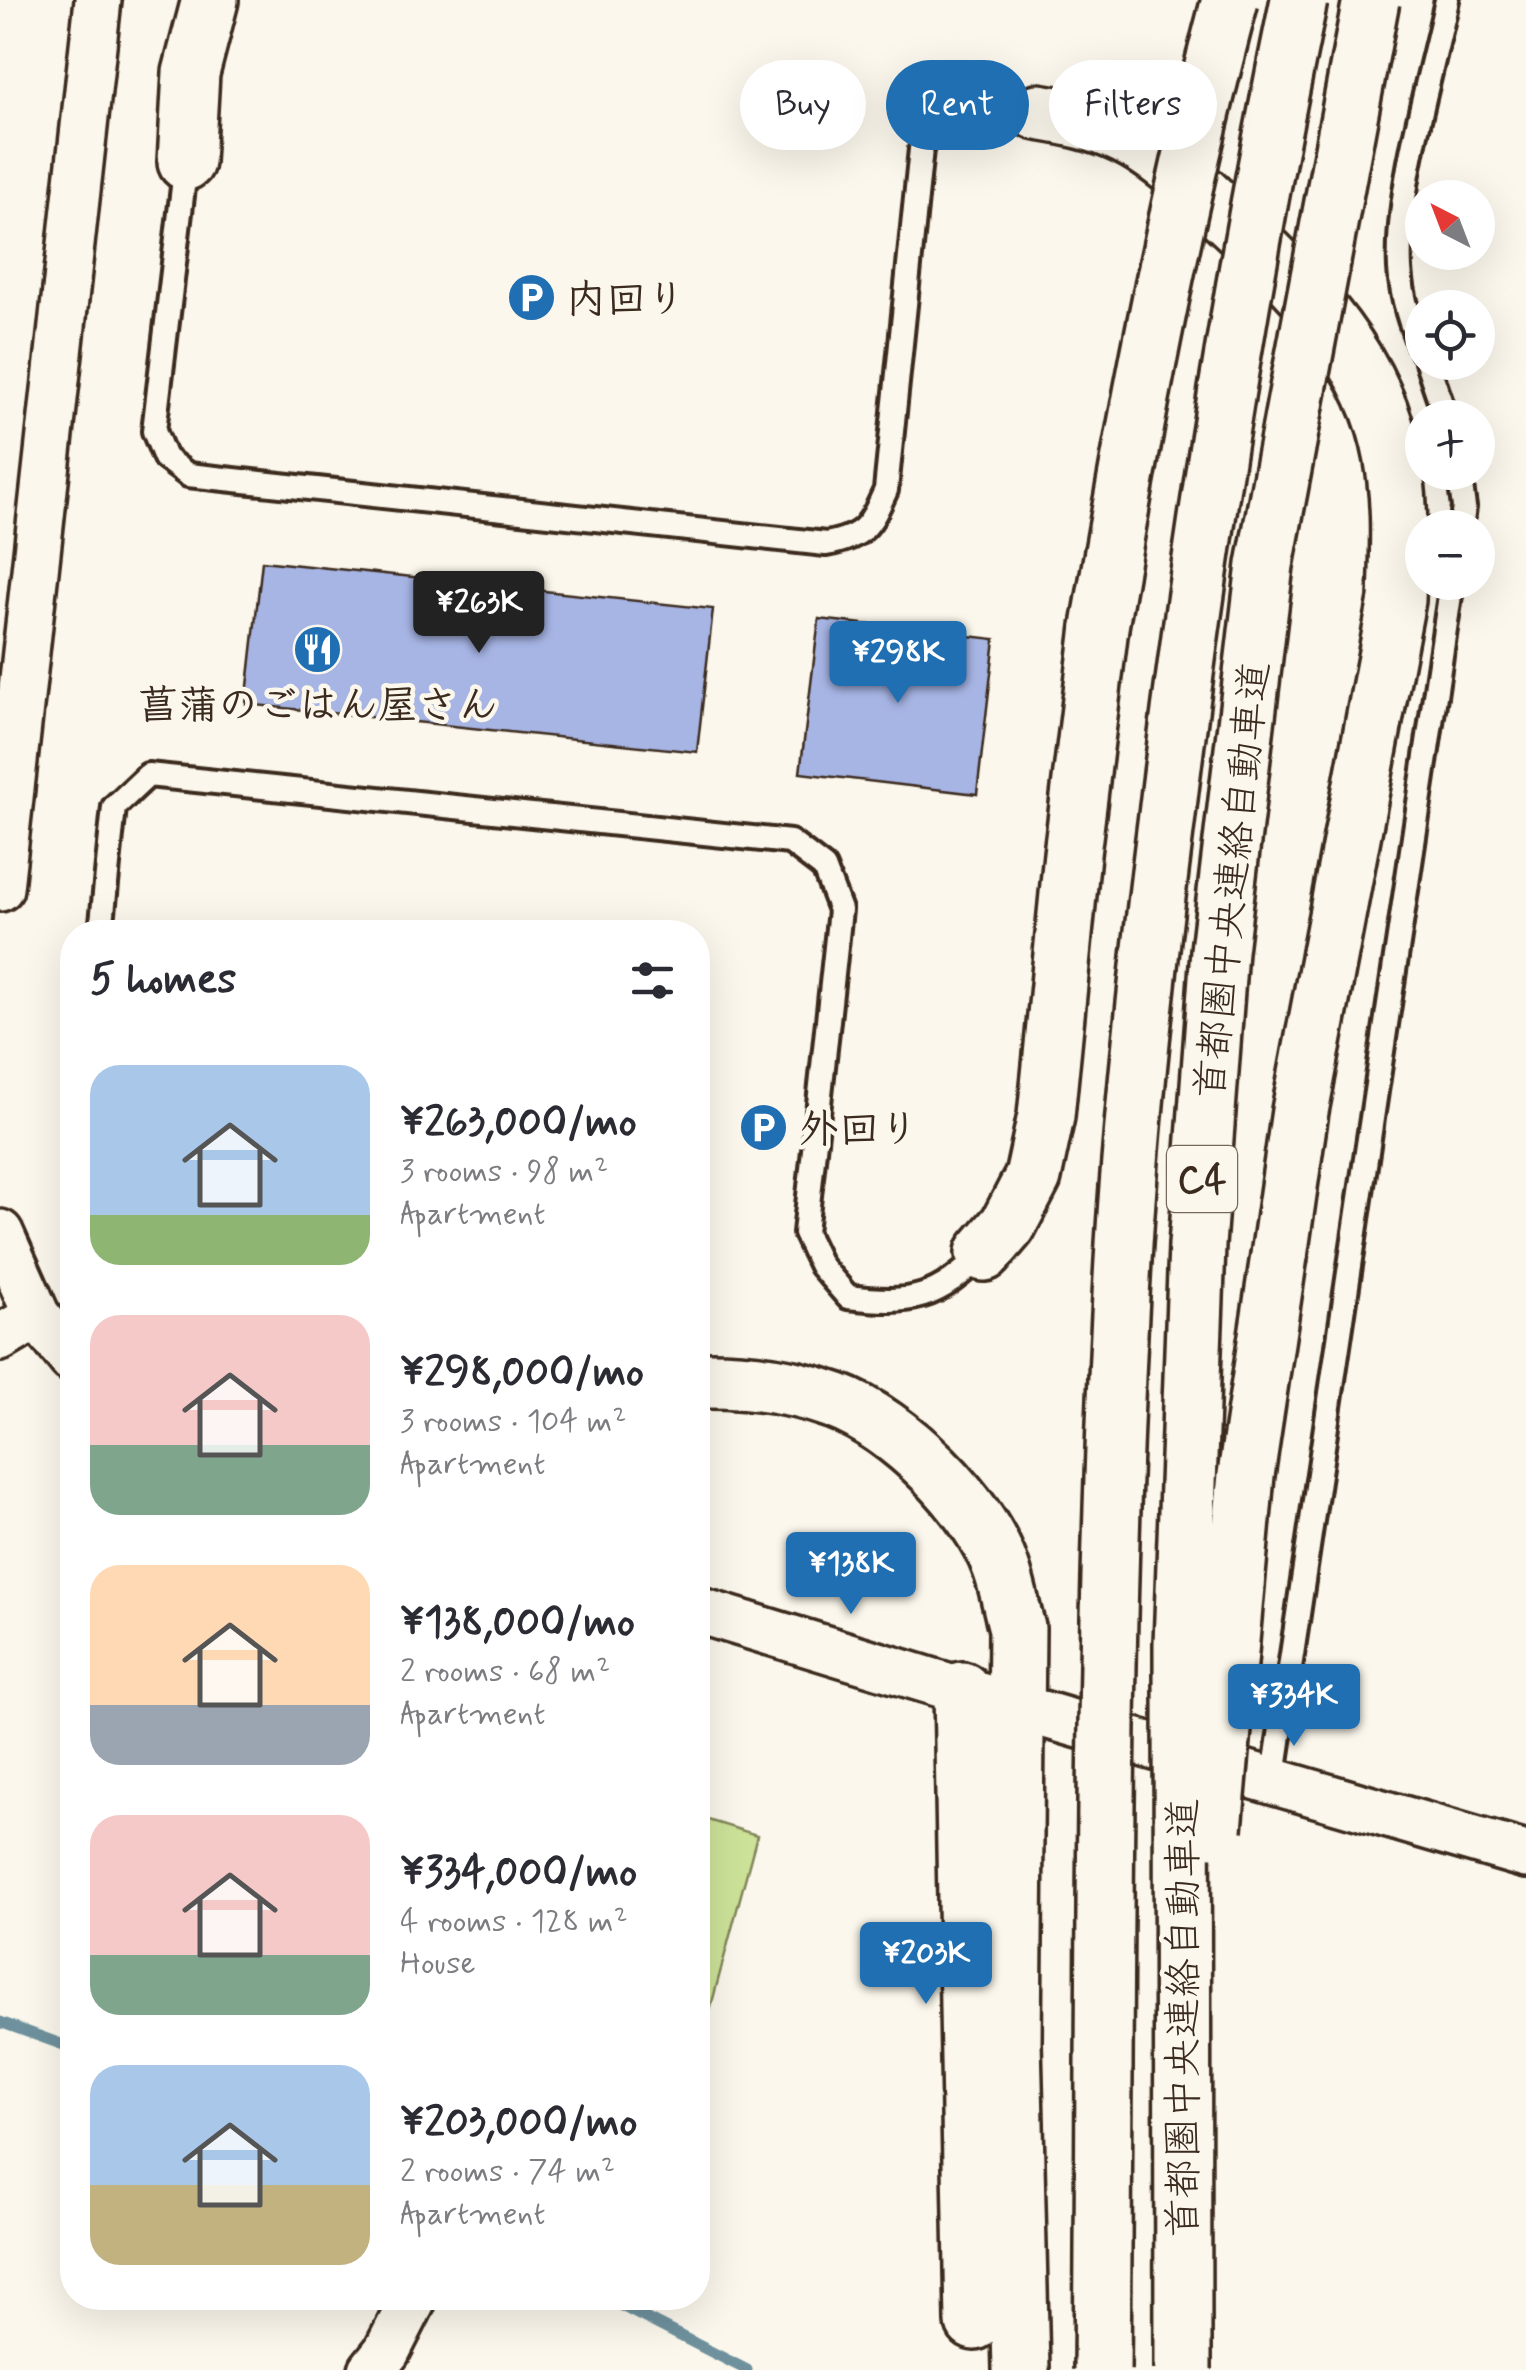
<!DOCTYPE html>
<html lang="en">
<head>
<meta charset="utf-8">
<style>
  body { margin:0; font-family:Mynerve,"Klee One",sans-serif; background:#f2f2f3; color:#2b2b33; height:100vh; display:flex; flex-direction:column; font-size:38px; white-space:nowrap }
  * { box-sizing:border-box; margin:0 }
  p { font-size:32px; color:#7c7c81 }
  .icon { flex:none; width:55px; height:55px; fill:none; stroke:currentColor; stroke-width:2; stroke-linecap:round; stroke-linejoin:round }
  .map { position:relative; flex:1; overflow:hidden }
  .panel { position:absolute; left:60px; top:920px; width:650px; height:1390px; display:flex; flex-direction:column; background:#fff; border-radius:40px; box-shadow:0 10px 40px #0002 }
  .panel>* { flex:none }
  .top-card { position:absolute; left:740px; top:60px; width:635px; height:90px; display:flex; gap:20px }
  .needle { width:65px; rotate:318deg }
  .buttons { position:absolute; left:1405px; top:180px; display:grid; gap:20px }
  .buttons a { display:grid; place-items:center; width:90px; height:90px; border-radius:50%; background:#fff; box-shadow:0 10px 40px #0002; font-size:50px }
  .price { position:absolute; translate:-50% -85px; padding:0 22px; border-radius:10px; background:#1f6fb2; color:#fff; font-size:32px; line-height:65px; filter:drop-shadow(0 2px 5px #0008) }
  .price::after { content:''; position:absolute; left:50%; top:60px; width:30px; height:22px; margin-left:-15px; background:inherit; clip-path:polygon(0 0,100% 0,50% 100%) }
  .price.on { background:#222; color:#fff }
  ul { padding:0; list-style:none }
  li { display:flex; align-items:center; gap:30px; height:250px; padding:0 30px }
  li span { display:grid; place-items:center; flex:none; width:280px; height:200px; border-radius:30px; color:#555 }
  li>.icon { margin-inline-start:auto }
  span .icon { width:120px; height:120px; fill:#fffc; stroke-width:1 }
  li b { font-size:42px }
  h2 { display:flex; justify-content:space-between; align-items:center; height:120px; padding:0 30px; font-size:42px }
  .tag { padding:0 35px; border-radius:45px; background:#fff; box-shadow:0 10px 40px #0002; font-size:35px; line-height:90px }
  .tag.on { background:#1f6fb2; color:#fff }
  .map>svg:first-child { display:block }
  .green { fill:#cce298; stroke:#84865b; stroke-width:2.5 }
  .lines { fill:none; stroke-linecap:round; stroke-linejoin:round }
  .stream { stroke:#6e919d; stroke-width:11 }
  .building { fill:#a7b5e5; stroke:#3b2a1e; stroke-width:2.5 }
  .service-casing { stroke:#3b2a1e; stroke-width:30 }
  .minor-casing { stroke:#3b2a1e; stroke-width:52 }
  .tertiary-casing { stroke:#3b2a1e; stroke-width:62 }
  .motorway-casing { stroke:#3b2a1e; stroke-width:62 }
  .service { stroke:#fbf7ec; stroke-width:22 }
  .minor { stroke:#fbf7ec; stroke-width:45 }
  .tertiary { stroke:#fbf7ec; stroke-width:55 }
  .motorway { stroke:#fbf7ec; stroke-width:55 }
  .motorway-bridge-casing { stroke:#3b2a1e; stroke-width:62; stroke-linecap:butt }
  .motorway-bridge { stroke:#fbf7ec; stroke-width:55 }
  .labels { text-anchor:middle; stroke-width:9; stroke-linejoin:round; paint-order:stroke }
  .shield { fill:#fbf7ec; stroke:#75685c; stroke-width:2.5 }
  .shield-label { font-size:38px; font-weight:bold; fill:#3b2a1e }
  .poi-label { font-size:40px; font-weight:bold; fill:#3b2a1e; stroke:#fbf7ec; text-anchor:start }
  .street-label { font-size:40px; fill:#3b2a1e; stroke:#fbf7ec }
</style>
</head>
<body>
<div class="map">
<svg width="1526" height="2370" viewBox="0 0 1526 2370">
  <rect width="100%" height="100%" fill="#fbf7ec"/>
  <filter id="ink" filterUnits="userSpaceOnUse"><feTurbulence type="fractalNoise" baseFrequency=".01" numOctaves="2"/><feDisplacementMap in="SourceGraphic" scale="20" xChannelSelector="R" yChannelSelector="G"/><feConvolveMatrix kernelMatrix="1 2 1 2 8 2 1 2 1" color-interpolation-filters="sRGB"/></filter>
  <g filter="url(#ink)">
    <path class="green" d="M 698,1817 L 757,1835 L 699,2051 L 698,2050 Z"/>
    <g class="lines">
      <path class="stream" d="M 0,2022 L 72,2048
        M 606,2298 L 747,2370"/>
    </g>
    <path class="building" d="M 262,561 L 713,609 L 697,752 L 246,704 Z
      M 819,619 L 995,639 L 977,794 L 800,773 Z"/>
    <g class="lines">
      <defs>
        <path id="service" d="M 186,162 L 154,431 L 165,458 L 188,475 L 826,544 C 865,537 870,525 886,490 L 921,149 C 945,94 986,110 1038,112
          M 1422,352 C 1411,325 1402,299 1400,269 C 1396,188 1430,81 1447,0
          M 1427,362 L 1446,418
          M 1459,472 L 1464,507 L 1461,528
          M 101,932 L 114,807 L 148,775 L 790,842 L 824,868 L 840,910 L 805,1233 L 821,1266 L 848,1297 C 914,1305 936,1299 984,1253
          M 1273,1782 L 1452,582"/>
        <path id="minor" d="M 0,888 L 98,0
          M 0,1233 L 37,1316
          M 0,1338 L 37,1316 L 72,1359
          M 698,1610 L 983,1697
          M 1042,1714 L 1526,1855
          M 372,2370 L 387,2351 L 414,2298"/>
        <path id="tertiary" d="M 962,1690 L 974,2322"/>
        <path id="motorway" d="M 1038,112 C 1069,117 1096,122 1125,136 C 1162,154 1191,184 1221,211 C 1290,275 1366,345 1389,441 C 1402,493 1399,547 1397,600 L 1300,1111 L 1279,1256
          M 186,162 L 191,73 L 210,0
          M 984,1253 L 1008,1225 L 1033,1177 L 1046,1116 L 1072,854 L 1100,627
          M 698,1380 C 744,1379 791,1385 835,1401 C 898,1424 979,1504 1001,1568 C 1008,1587 1011,1608 1017,1628 L 1013,2042 L 1021,2370"/>
      </defs>
      <use href="#service" class="service-casing"/>
      <use href="#minor" class="minor-casing"/>
      <use href="#tertiary" class="tertiary-casing"/>
      <use href="#motorway" class="motorway-casing"/>
      <use href="#service" class="service"/>
      <use href="#minor" class="minor"/>
      <use href="#tertiary" class="tertiary"/>
      <use href="#motorway" class="motorway"/>
      <defs>
        <path id="motorway-bridge" d="M 1100,627 C 1136,416 1175,207 1230,0
          M 1214,1829 L 1246,1475 L 1279,1256
          M 1102,2370 C 1106,1995 1101,1619 1124,1244 C 1133,1101 1149,958 1167,815 C 1200,541 1243,270 1299,0
          M 1183,2370 L 1182,1644 L 1197,1245 L 1219,951 L 1265,565 L 1371,0"/>
      </defs>
      <use href="#motorway-bridge" class="motorway-bridge-casing"/>
      <use href="#motorway-bridge" class="motorway-bridge"/>
    </g>
  </g>
  <defs>
    <symbol id="parking-disc" viewBox="-11 -11 22 22"><circle r="9.5" fill="#1f6fb2" stroke="#fbf7ec"/><path d="M-3.5-5.5H1a3.5 3.5 0 0 1 0 7H-1V5.5H-3.5ZM-1-3.4V-.6H.8a1.4 1.4 0 0 0 0-2.8Z" fill="#fff"/></symbol>
    <symbol id="restaurant-disc" viewBox="-11 -11 22 22"><circle r="9.5" fill="#1f6fb2" stroke="#fbf7ec"/><path d="M-5-6h1v4h1v-4h1v4h1v-4h1v5L-1.5 .5V6h-2V.5L-5-1ZM5-6V6H3V1.5H1.5Q1.5-4 5-6Z" fill="#fff"/></symbol>
  </defs>
  <g fill-rule="evenodd">
    <use href="#parking-disc" x="504" y="270" width="55" height="55"/>
    <use href="#restaurant-disc" x="290" y="622" width="55" height="55"/>
    <use href="#parking-disc" x="736" y="1100" width="55" height="55"/>
  </g>
  <g class="labels">
    <rect class="shield" x="1167" y="1146" width="70" height="66" rx="8"/>
    <g class="shield-label">
      <text x="1202" y="1192">C4</text>
    </g>
    <g class="poi-label">
      <text x="566" y="312">内回り</text>
      <text x="318" y="718" text-anchor="middle">菖蒲のごはん屋さん</text>
      <text x="799" y="1142">外回り</text>
    </g>
    <g class="street-label">
      <text transform="translate(1231 880) rotate(-84)" y="14">首都圏中央連絡自動車道</text>
      <text transform="translate(1182 2018) rotate(-90)" y="14">首都圏中央連絡自動車道</text>
    </g>
  </g>
</svg>
<div class="buttons">
<a><svg class="needle" viewBox="-14 -14 28 28"><path d="M0-13l5 13h-10z" fill="#e53935"/><path d="M0 13l5-13h-10z" fill="#7c7c81"/></svg></a>
<a><svg class="icon" aria-label="locate" viewBox="0 0 24 24"><circle cx="12" cy="12" r="6"/><path d="M12 2v4M12 18v4M2 12h4M18 12h4"/></svg></a>
<a>+</a>
<a>−</a>
</div>
<b class="price on" style="left:479px;top:656px">¥263K</b>
<b class="price" style="left:898px;top:706px">¥298K</b>
<b class="price" style="left:851px;top:1617px">¥138K</b>
<b class="price" style="left:1294px;top:1749px">¥334K</b>
<b class="price" style="left:926px;top:2007px">¥203K</b>
<div class="top-card">
<a class="tag">Buy</a>
<a class="tag on">Rent</a>
<a class="tag">Filters</a>
</div>
<section class="panel">
<h2>5 homes<svg class="icon" aria-label="filters" viewBox="0 0 24 24"><path d="M4 7h16M4 17h16"/><circle cx="9" cy="7" r="2"/><circle cx="15" cy="17" r="2"/></svg></h2>
<ul>
<li><span style="background:linear-gradient(#a9c7e8 75%,#8fb573 0)"><svg class="icon" aria-label="home" viewBox="0 0 24 24"><path d="M3 11l9-7 9 7M6 9v11h12V9"/></svg></span><div><b>¥263,000/mo</b><p>3 rooms · 98 m²</p><p>Apartment</p></div></li>
<li><span style="background:linear-gradient(#f6c9c9 65%,#7fa58c 0)"><svg class="icon" aria-label="home" viewBox="0 0 24 24"><path d="M3 11l9-7 9 7M6 9v11h12V9"/></svg></span><div><b>¥298,000/mo</b><p>3 rooms · 104 m²</p><p>Apartment</p></div></li>
<li><span style="background:linear-gradient(#ffd9b3 70%,#9aa5b1 0)"><svg class="icon" aria-label="home" viewBox="0 0 24 24"><path d="M3 11l9-7 9 7M6 9v11h12V9"/></svg></span><div><b>¥138,000/mo</b><p>2 rooms · 68 m²</p><p>Apartment</p></div></li>
<li><span style="background:linear-gradient(#f6c9c9 70%,#7fa58c 0)"><svg class="icon" aria-label="home" viewBox="0 0 24 24"><path d="M3 11l9-7 9 7M6 9v11h12V9"/></svg></span><div><b>¥334,000/mo</b><p>4 rooms · 128 m²</p><p>House</p></div></li>
<li><span style="background:linear-gradient(#a9c7e8 60%,#c2b280 0)"><svg class="icon" aria-label="home" viewBox="0 0 24 24"><path d="M3 11l9-7 9 7M6 9v11h12V9"/></svg></span><div><b>¥203,000/mo</b><p>2 rooms · 74 m²</p><p>Apartment</p></div></li>
</ul>
</section>
</div>
</body>
</html>
